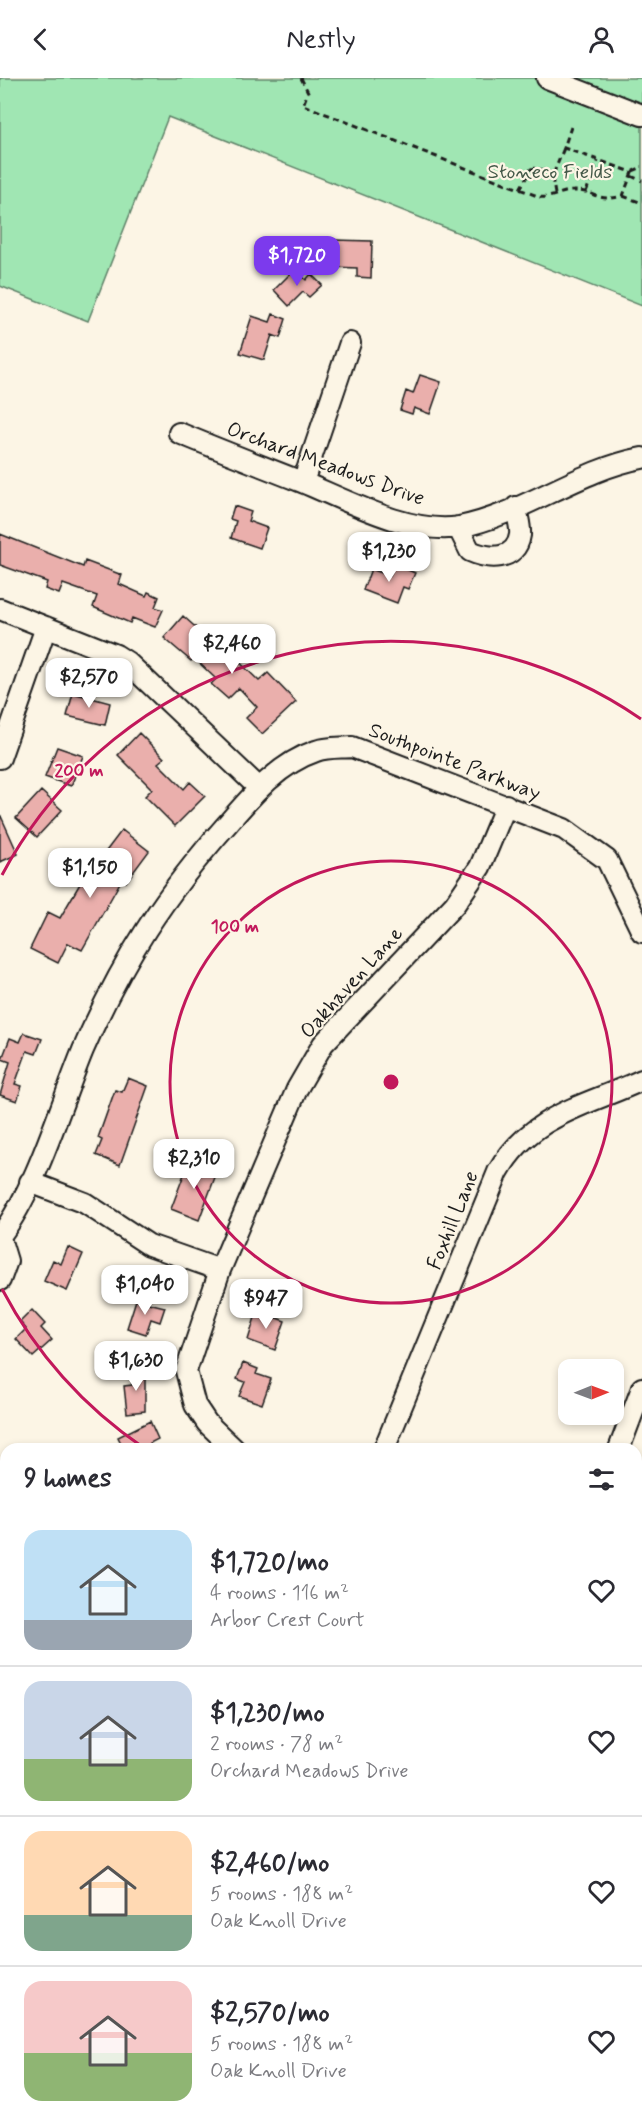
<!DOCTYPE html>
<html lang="en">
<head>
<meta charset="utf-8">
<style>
  body { margin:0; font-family:Mynerve,sans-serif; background:#f2f2f3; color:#2b2b33; height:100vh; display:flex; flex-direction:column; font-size:22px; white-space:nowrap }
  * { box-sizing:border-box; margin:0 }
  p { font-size:20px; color:#7c7c81 }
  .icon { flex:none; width:33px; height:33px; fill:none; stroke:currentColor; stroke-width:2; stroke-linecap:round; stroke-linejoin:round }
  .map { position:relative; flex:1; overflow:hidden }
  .panel { position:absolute; left:0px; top:1365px; width:642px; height:686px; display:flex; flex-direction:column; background:#fff; border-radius:18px 18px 0 0; box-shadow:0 3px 9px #0003 }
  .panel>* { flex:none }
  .needle { width:39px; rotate:89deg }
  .fabs { position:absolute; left:558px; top:1281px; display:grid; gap:12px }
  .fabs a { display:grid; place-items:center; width:66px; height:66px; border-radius:12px; background:#fff; box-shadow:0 3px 9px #0003; font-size:30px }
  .price { position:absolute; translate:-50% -51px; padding:0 14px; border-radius:12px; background:#fff; color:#222; font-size:20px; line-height:39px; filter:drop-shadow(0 2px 3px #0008) }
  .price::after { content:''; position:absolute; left:50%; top:36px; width:18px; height:14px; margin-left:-9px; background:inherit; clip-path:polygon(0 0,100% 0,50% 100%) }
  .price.current { background:#7c3aed; color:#fff }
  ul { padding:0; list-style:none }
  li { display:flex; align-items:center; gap:18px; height:150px; padding:0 24px }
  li+li { border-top:2px solid #e1e1e2 }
  li span { display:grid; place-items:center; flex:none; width:168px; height:120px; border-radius:18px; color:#555 }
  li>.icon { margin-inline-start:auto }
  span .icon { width:72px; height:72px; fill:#fffc; stroke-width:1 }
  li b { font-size:26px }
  h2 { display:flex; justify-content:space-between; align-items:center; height:72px; padding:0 24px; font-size:26px }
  header { display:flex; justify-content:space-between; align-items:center; height:78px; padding:0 24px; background:#fff; font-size:27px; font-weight:600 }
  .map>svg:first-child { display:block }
  .green { fill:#a0e6b3; stroke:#5e8168; stroke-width:1.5 }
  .building { fill:#eaafac; stroke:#1c1c1c; stroke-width:1.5 }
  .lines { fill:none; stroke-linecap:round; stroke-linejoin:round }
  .minor-casing { stroke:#1c1c1c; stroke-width:24 }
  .major-casing { stroke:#1c1c1c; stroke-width:30 }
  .path { stroke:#1c1c1c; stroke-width:3; stroke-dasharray:6 4.5; stroke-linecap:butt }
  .minor { stroke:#fcf5e5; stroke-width:20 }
  .major { stroke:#fcf5e5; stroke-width:26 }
  .ring { fill:none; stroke:#c2185b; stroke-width:3 }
  .labels { text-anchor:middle; stroke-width:4.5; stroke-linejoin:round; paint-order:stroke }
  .park-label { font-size:21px; fill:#445949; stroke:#fcf5e5 }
  .street-label { font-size:21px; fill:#1c1c1c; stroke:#fcf5e5 }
  .centre { fill:#c2185b; stroke:#fcf5e5; stroke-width:3 }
  .ring-label { font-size:18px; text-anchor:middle; font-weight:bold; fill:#c2185b; stroke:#fcf5e5; stroke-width:4.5; stroke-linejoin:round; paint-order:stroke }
</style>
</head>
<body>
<header><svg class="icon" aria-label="back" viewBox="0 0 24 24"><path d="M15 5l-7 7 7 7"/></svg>Nestly<svg class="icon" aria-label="person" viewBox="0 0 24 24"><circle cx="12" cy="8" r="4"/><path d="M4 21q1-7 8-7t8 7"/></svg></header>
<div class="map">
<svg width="642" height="2050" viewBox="0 0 642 2050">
  <rect width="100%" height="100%" fill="#fcf5e5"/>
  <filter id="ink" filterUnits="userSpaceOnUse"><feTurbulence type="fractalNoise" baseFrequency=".0167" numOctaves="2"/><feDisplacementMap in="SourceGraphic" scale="12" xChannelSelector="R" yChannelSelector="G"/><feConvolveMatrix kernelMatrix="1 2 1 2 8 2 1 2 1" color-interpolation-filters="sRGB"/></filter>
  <g filter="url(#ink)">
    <path class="green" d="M 0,0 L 642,0 L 642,228 L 168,39 L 88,243 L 0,208 Z"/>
    <path class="building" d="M 334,162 L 372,163 L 371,200 L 357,199 L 357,190 L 333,189 Z
      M 295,191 L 306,202 L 311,196 L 322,207 L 309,219 L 303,214 L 289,228 L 274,212 Z
      M 273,236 L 286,241 L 280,260 L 272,257 L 264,282 L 240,275 L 252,238 L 270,244 Z
      M 420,297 L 441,304 L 430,336 L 414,330 L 412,336 L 400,332 L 406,313 L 413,316 Z
      M 234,428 L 251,434 L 248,443 L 267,450 L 260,470 L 231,460 L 236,443 L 230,441 Z
      M 0,456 L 83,489 L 85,483 L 122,497 L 119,506 L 146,518 L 148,514 L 159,519 L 155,529 L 163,532 L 155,549 L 132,540 L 130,545 L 93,529 L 97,518 L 63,506 L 59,516 L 45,511 L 47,504 L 0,487 Z
      M 394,486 L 415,495 L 408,511 L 403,509 L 397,525 L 363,512 L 371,491 L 390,498 Z
      M 183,538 L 221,572 L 224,569 L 259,603 L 268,595 L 296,624 L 262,656 L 246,640 L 257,629 L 239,610 L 228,621 L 211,606 L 216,601 L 194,580 L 191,583 L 164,560 Z
      M 73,615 L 110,625 L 105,647 L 67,638 Z
      M 139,655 L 164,680 L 158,685 L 184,711 L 190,704 L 205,718 L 175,748 L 145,718 L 152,711 L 118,677 Z
      M 57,669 L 83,678 L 71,708 L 45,699 Z
      M 41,713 L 62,732 L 37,759 L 16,740 Z
      M 0,736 L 18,776 L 0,784 Z
      M 122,752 L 149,773 L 126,804 L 122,801 L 82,872 L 68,865 L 58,885 L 30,871 L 48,834 L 60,840 L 88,792 L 91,793 Z
      M 24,955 L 42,961 L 36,976 L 27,973 L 15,1006 L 22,1008 L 17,1023 L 0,1017 L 10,984 L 2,981 L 10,960 L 20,964 Z
      M 128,1000 L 148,1008 L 120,1087 L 96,1077 L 102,1062 L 98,1060 L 115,1012 L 122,1014 Z
      M 189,1083 L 217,1094 L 199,1142 L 171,1131 Z
      M 68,1169 L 83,1176 L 67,1213 L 44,1203 L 53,1182 L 61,1186 Z
      M 136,1222 L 165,1229 L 160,1244 L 151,1241 L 146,1256 L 127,1250 Z
      M 32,1232 L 45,1246 L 41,1250 L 52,1262 L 33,1279 L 16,1261 L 26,1251 L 20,1244 Z
      M 257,1233 L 285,1243 L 275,1272 L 248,1262 Z
      M 243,1285 L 258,1291 L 256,1296 L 271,1301 L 262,1326 L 239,1318 L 245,1304 L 237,1301 Z
      M 145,1291 L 145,1333 L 127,1335 L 124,1308 L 132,1307 L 131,1293 Z
      M 150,1343 L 158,1361 L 150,1365 L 153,1371 L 124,1371 L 118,1359 Z"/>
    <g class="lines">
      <defs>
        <path id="minor" d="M 547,0 L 642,37
          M 179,355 C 220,372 261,388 302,404 C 346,422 410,457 459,449 C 522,437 578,392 642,380
          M 303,404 L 350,265
          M 458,449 L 470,473 C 488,481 516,484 520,457 C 521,449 517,437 516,429
          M 0,531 L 116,577 L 127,584 L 259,710
          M 0,680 L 46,549
          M 30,1104 L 85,1125 L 149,1167 L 220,1192
          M 0,1158 C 36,1112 60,1028 83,972 C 122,882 164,817 229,744 C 253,716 280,685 316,673 C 326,669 340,670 352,669 L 564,751 L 607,782 L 642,854
          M 0,1160 L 7,1183 L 0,1202
          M 234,1371 L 207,1345 L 195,1327 L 186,1293 L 220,1192 L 297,1011 L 323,966 L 455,826 L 480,789 L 506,727
          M 384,1371 L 498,1094 C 531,1036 586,1028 642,1002
          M 619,1371 L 642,1310
          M 0,1645 L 6,1636
          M 0,1723 L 6,1727
          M 336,2044 L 346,2050
          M 282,2050 L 285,2044
          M 313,2050 L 316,2044"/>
        <path id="major" d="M 0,1992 L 6,1996
          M 85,2044 L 94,2050"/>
      </defs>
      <use href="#minor" class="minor-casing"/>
      <use href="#major" class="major-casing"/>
      <path class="path" d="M 301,0 L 308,14 L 303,27 L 540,119 C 551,121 561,113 573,113 C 596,112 595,125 623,118 L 632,94 L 564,70 L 571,49
        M 633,93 L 642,89
        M 631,98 L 642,103
        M 520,111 L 531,91 L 537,90 L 553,96
        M 586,114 L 598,83
        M 555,116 L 552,99 L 564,70
        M 623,118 L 642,125"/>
      <use href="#minor" class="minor"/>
      <use href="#major" class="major"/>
    </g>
  </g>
  <g class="ring">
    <circle cx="391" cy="1004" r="221"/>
    <path d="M144 1370A441 441 0 0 1 2 1211M2 797A441 441 0 0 1 641 641"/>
  </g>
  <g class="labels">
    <g class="park-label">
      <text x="550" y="100">Stoneco Fields</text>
    </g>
    <g class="street-label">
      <text transform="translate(326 385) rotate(20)" y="7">Orchard Meadows Drive</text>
      <text transform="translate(455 683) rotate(21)" y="7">Southpointe Parkway</text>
      <text transform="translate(351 904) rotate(-48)" y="7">Oakhaven Lane</text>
      <text transform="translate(452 1142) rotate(-68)" y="7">Foxhill Lane</text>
    </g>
  </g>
  <circle cx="391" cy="1004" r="9" class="centre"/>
  <g class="ring-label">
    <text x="79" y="698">200 m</text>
    <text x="235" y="854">100 m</text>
  </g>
</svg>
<div class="fabs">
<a><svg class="needle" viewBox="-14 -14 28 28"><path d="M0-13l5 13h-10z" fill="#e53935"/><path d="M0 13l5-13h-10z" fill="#7c7c81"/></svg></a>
</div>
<b class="price current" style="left:297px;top:209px">$1,720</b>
<b class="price" style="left:389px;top:505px">$1,230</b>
<b class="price" style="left:232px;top:597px">$2,460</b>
<b class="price" style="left:89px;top:631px">$2,570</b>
<b class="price" style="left:90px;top:821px">$1,150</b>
<b class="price" style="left:194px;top:1112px">$2,310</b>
<b class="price" style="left:145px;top:1238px">$1,040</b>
<b class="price" style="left:266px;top:1252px">$947</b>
<b class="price" style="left:136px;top:1314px">$1,630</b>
<section class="panel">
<h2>9 homes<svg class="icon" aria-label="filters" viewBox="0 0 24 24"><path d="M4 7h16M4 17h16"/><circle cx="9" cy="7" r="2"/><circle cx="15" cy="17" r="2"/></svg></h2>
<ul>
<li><span style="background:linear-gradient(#bfe0f5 75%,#9aa5b1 0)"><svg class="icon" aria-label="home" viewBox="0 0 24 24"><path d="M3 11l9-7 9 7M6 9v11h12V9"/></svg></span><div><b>$1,720/mo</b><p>4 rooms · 116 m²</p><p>Arbor Crest Court</p></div><svg class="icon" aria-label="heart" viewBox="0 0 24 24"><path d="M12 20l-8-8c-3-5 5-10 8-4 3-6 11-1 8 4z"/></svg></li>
<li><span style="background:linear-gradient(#c9d6e8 65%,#8fb573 0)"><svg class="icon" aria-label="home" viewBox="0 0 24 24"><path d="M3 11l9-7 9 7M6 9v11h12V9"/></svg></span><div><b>$1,230/mo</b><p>2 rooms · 78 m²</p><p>Orchard Meadows Drive</p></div><svg class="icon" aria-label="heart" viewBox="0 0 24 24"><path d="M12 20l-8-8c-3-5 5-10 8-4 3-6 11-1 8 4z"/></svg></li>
<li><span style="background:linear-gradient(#ffd9b3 70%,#7fa58c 0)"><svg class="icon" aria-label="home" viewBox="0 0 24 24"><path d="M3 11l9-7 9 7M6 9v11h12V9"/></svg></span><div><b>$2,460/mo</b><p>5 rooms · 188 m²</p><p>Oak Knoll Drive</p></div><svg class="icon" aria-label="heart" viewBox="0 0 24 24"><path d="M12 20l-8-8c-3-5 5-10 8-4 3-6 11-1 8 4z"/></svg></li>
<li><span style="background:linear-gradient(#f6c9c9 60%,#8fb573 0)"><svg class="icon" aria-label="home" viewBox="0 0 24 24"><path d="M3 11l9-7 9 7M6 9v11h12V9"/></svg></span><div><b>$2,570/mo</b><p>5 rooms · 188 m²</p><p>Oak Knoll Drive</p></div><svg class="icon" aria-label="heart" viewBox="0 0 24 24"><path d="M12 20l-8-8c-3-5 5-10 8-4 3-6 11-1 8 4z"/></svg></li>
</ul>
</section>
</div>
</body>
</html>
